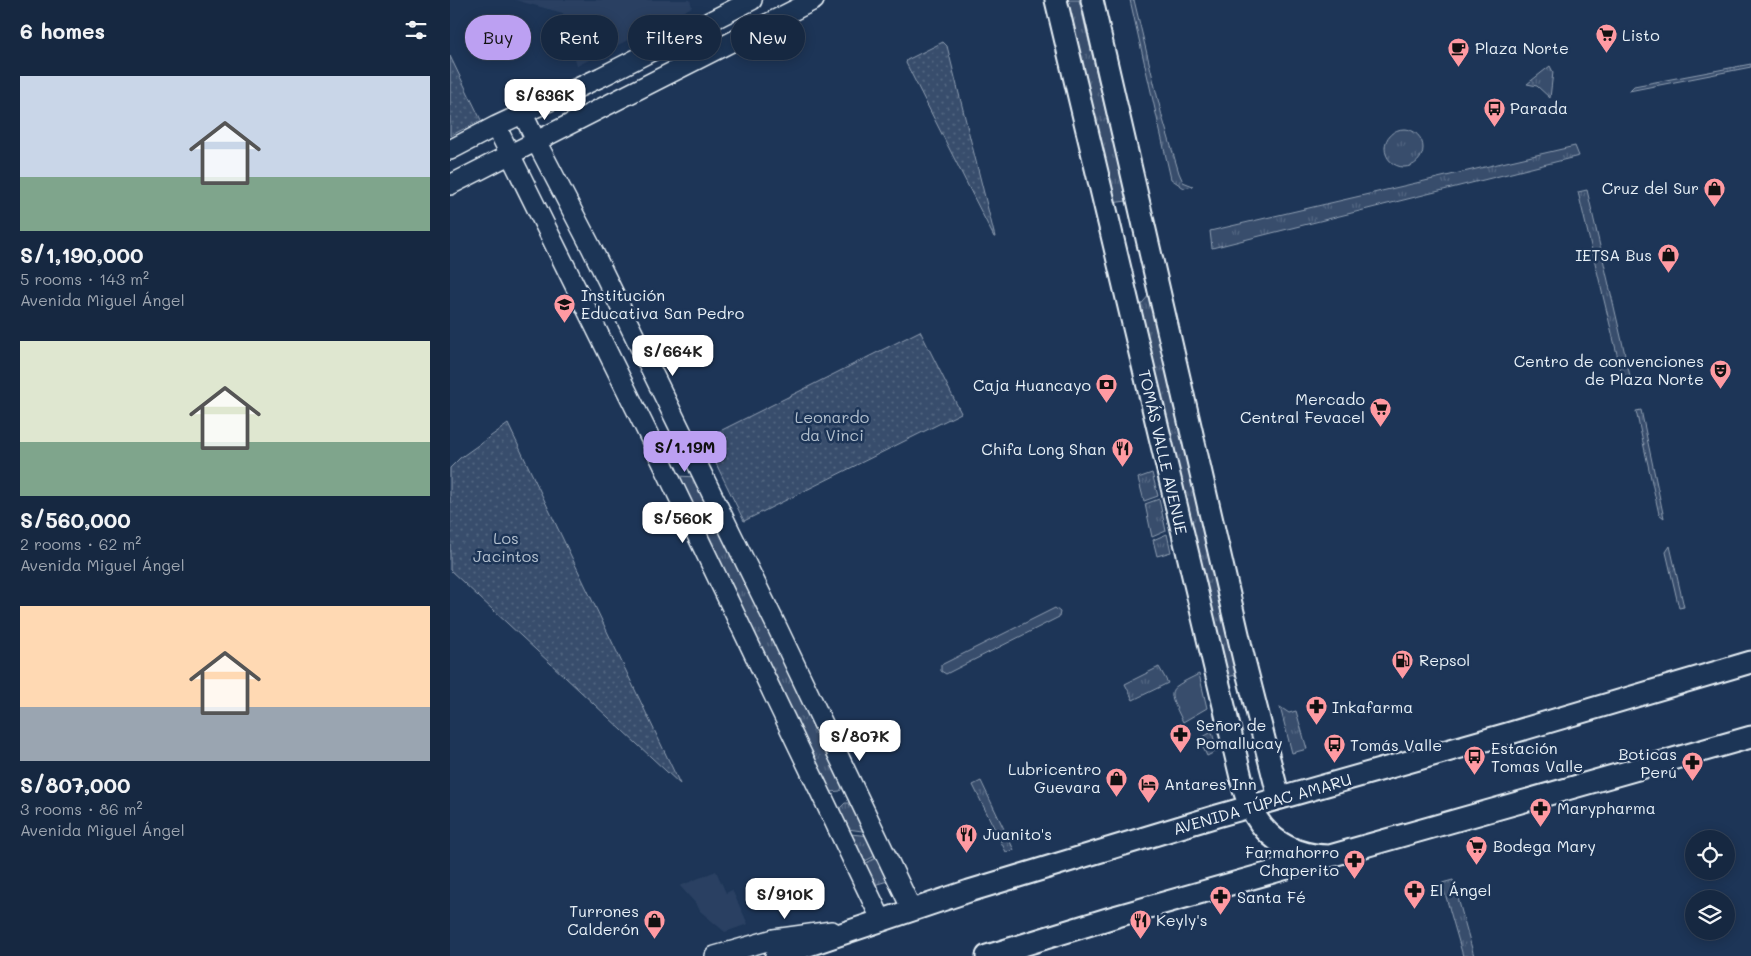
<!DOCTYPE html>
<html lang="en">
<head>
<meta charset="utf-8">
<style>
  body { margin:0; font-family:Mali,sans-serif; background:#1f3048; color:#f1f3f6; height:100vh; display:flex; flex-direction:column; font-size:19px; white-space:nowrap }
  * { box-sizing:border-box; margin:0 }
  p { font-size:16px; color:#9ea6b1 }
  .icon { flex:none; width:28px; height:28px; fill:none; stroke:currentColor; stroke-width:2; stroke-linecap:round; stroke-linejoin:round }
  .map { position:relative; flex:1; overflow:hidden }
  .drawer { display:flex; flex-direction:column; background:#162841; width:450px }
  .drawer>* { flex:none }
  .guide { position:absolute; left:15px; top:15px; width:475px; height:45px; display:flex; gap:10px }
  .controls { position:absolute; left:1235px; top:830px; display:grid; gap:10px }
  .controls a { display:grid; place-items:center; width:50px; height:50px; border-radius:50%; background:#162841; box-shadow:0 2px 12px #0003,0 0 0 1px #35445a; font-size:25px }
  .price { position:absolute; translate:-50% -42px; padding:0 11px; border-radius:10px; background:#fff; color:#222; font-size:16px; line-height:32px; filter:drop-shadow(0 1px 2px #0008) }
  .price::after { content:''; position:absolute; left:50%; top:30px; width:15px; height:11px; margin-left:-8px; background:inherit; clip-path:polygon(0 0,100% 0,50% 100%) }
  .price.current { background:#bca0f2; color:#111 }
  ul { padding:0; list-style:none }
  li { display:grid; align-content:center; gap:10px; height:265px; padding:0 20px }
  li span { display:grid; place-items:center; height:155px; border-radius:0px; color:#555 }
  li>.icon { margin-inline-start:auto }
  span .icon { width:90px; height:90px; fill:#fffc; stroke-width:1 }
  li b { font-size:21px }
  h2 { display:flex; justify-content:space-between; align-items:center; height:60px; padding:0 20px; font-size:21px }
  .tag { padding:0 18px; border-radius:22px; background:#162841; box-shadow:0 2px 12px #0003,0 0 0 1px #35445a; font-size:18px; line-height:45px }
  .tag.current { background:#bca0f2; color:#111 }
  main { display:flex; flex:1; min-height:0 }
  .map>svg:first-child { display:block }
  .built { fill:#2a4162 }
  .grass { fill:url(#grass-tufts); stroke:#909fb2 }
  .park { fill:url(#park-dots); stroke:#909fb2 }
  .garden { fill:#374d6c; stroke:#909fb2 }
  .lines { fill:none; stroke-linecap:round; stroke-linejoin:round }
  .secondary-casing { stroke:#e8f1f8; stroke-width:22 }
  .primary-casing { stroke:#e8f1f8; stroke-width:25 }
  .secondary { stroke:#1d3557; stroke-width:19 }
  .primary { stroke:#1d3557; stroke-width:21 }
  .labels { text-anchor:middle; stroke-width:5; stroke-linejoin:round; paint-order:stroke }
  .poi-label { font-size:16px; fill:#e8f1f8; stroke:#1d3557; text-anchor:start }
  .park-label { font-size:16px; fill:#b3c0ce; stroke:#1d3557 }
  .street-label { font-size:16px; fill:#e8f1f8; stroke:#1d3557 }
</style>
</head>
<body>
<main>
<section class="drawer">
<h2>6 homes<svg class="icon" aria-label="filters" viewBox="0 0 24 24"><path d="M4 7h16M4 17h16"/><circle cx="9" cy="7" r="2"/><circle cx="15" cy="17" r="2"/></svg></h2>
<ul>
<li><span style="background:linear-gradient(#c9d6e8 65%,#7fa58c 0)"><svg class="icon" aria-label="home" viewBox="0 0 24 24"><path d="M3 11l9-7 9 7M6 9v11h12V9"/></svg></span><div><b>S/1,190,000</b><p>5 rooms · 143 m²</p><p>Avenida Miguel Ángel</p></div></li>
<li><span style="background:linear-gradient(#dfe7d0 65%,#7fa58c 0)"><svg class="icon" aria-label="home" viewBox="0 0 24 24"><path d="M3 11l9-7 9 7M6 9v11h12V9"/></svg></span><div><b>S/560,000</b><p>2 rooms · 62 m²</p><p>Avenida Miguel Ángel</p></div></li>
<li><span style="background:linear-gradient(#ffd9b3 65%,#9aa5b1 0)"><svg class="icon" aria-label="home" viewBox="0 0 24 24"><path d="M3 11l9-7 9 7M6 9v11h12V9"/></svg></span><div><b>S/807,000</b><p>3 rooms · 86 m²</p><p>Avenida Miguel Ángel</p></div></li>
</ul>
</section>
<div class="map">
<svg width="1301" height="956" viewBox="0 0 1301 956">
  <defs>
    <pattern id="grass-tufts" width="24" height="20" patternUnits="userSpaceOnUse" patternTransform="scale(1.25)"><rect width="24" height="20" fill="#374d6c"/><path d="M3 7l-1-3M5 7V3M7 7l1-3M15 17l-1-3M17 17v-4M19 17l1-3" fill="none" stroke="#546782"/></pattern>
    <pattern id="park-dots" width="8" height="8" patternUnits="userSpaceOnUse" patternTransform="scale(1.25)"><rect width="8" height="8" fill="#374d6c"/><path d="M2 2h.1M6 6h.1" fill="none" stroke="#546782" stroke-width="1.8" stroke-linecap="round"/></pattern>
  </defs>
  <rect width="100%" height="100%" fill="#1d3557"/>
  <filter id="ink" filterUnits="userSpaceOnUse"><feTurbulence type="fractalNoise" baseFrequency=".02" numOctaves="2"/><feDisplacementMap in="SourceGraphic" scale="10" xChannelSelector="R" yChannelSelector="G"/><feConvolveMatrix kernelMatrix="1 2 1 2 8 2 1 2 1" color-interpolation-filters="sRGB"/></filter>
  <g filter="url(#ink)">
    <path class="built" d="M 65,0 L 240,0 L 242,7 L 127,66 L 113,13 Z
      M 266,871 L 276,893 L 282,890 L 298,924 L 275,932 L 250,911 L 247,905 L 230,886 Z"/>
    <path class="grass" d="M 614,0 L 629,0 L 677,201 L 661,203 Z
      M 680,0 L 684,0 L 712,116 L 729,173 L 733,182 L 743,186 L 734,188 L 721,179 Z
      M 1301,64 L 1301,67 L 1179,91 L 1184,86 Z
      M 1100,66 L 1103,72 L 1100,98 L 1087,86 L 1077,84 Z
      M935 148a19 19 0 1 1 38 0a19 19 0 1 1-38 0Z
      M 1125,146 L 1129,156 L 762,248 L 760,231 Z
      M 1137,190 L 1180,376 L 1173,379 L 1128,192 Z
      M 700,294 L 788,666 L 786,675 L 777,677 L 687,309 Z
      M 1191,410 L 1214,518 L 1209,514 L 1186,411 Z
      M 702,473 L 708,496 L 694,501 L 688,478 Z
      M 227,476 L 247,477 L 395,783 L 390,791 L 380,792 Z
      M 709,499 L 716,531 L 702,537 L 695,504 Z
      M 717,534 L 721,552 L 707,556 L 703,540 Z
      M 1220,546 L 1234,607 L 1229,608 L 1216,552 Z
      M 709,667 L 718,683 L 683,700 L 675,684 Z
      M 830,707 L 839,713 L 846,711 L 857,749 L 842,753 Z
      M 762,732 L 767,751 L 757,756 L 749,739 Z
      M 531,781 L 564,850 L 556,852 L 523,785 Z
      M 395,803 L 402,803 L 419,832 L 398,829 L 390,812 L 390,808 Z
      M 400,834 L 421,836 L 429,854 L 413,862 Z
      M 430,856 L 441,880 L 424,885 L 414,864 Z
      M 1003,880 L 1024,956 L 1013,956 L 992,883 Z"/>
    <path class="park" d="M 493,42 L 497,46 L 545,237 L 544,237 L 456,63 L 457,60 Z
      M 0,56 L 31,120 L 0,136 Z
      M 470,331 L 511,413 L 294,521 L 254,439 Z
      M 58,424 L 230,784 L 0,570 L 0,468 L 10,458 Z"/>
    <path class="garden" d="M 605,608 L 610,612 L 609,617 L 496,674 L 491,671 L 491,665 Z
      M 749,674 L 757,708 L 733,722 C 717,688 715,691 749,674 Z"/>
    <g class="lines">
      <defs>
        <path id="secondary" d="M 73,114 L 86,141 L 141,247 L 328,629 L 462,910
          M 46,126 L 211,460 L 432,921
          M 0,150 L 46,126 L 151,77 L 302,0
          M 0,185 L 364,0
          M 265,956 L 324,939 L 382,931"/>
        <path id="primary" d="M 606,0 L 794,790 C 807,832 834,855 879,856
          M 642,0 L 794,660 L 829,798
          M 326,956 L 519,891 L 767,816 L 1057,734 L 1301,662
          M 537,956 L 664,917 L 1301,737"/>
      </defs>
      <use href="#secondary" class="secondary-casing"/>
      <use href="#primary" class="primary-casing"/>
      <use href="#secondary" class="secondary"/>
      <use href="#primary" class="primary"/>
    </g>
  </g>
  <defs>
    <symbol id="supermarket-pin" viewBox="-11 -11 22 30"><path d="M0 17L-7.5 6A9.5 9.5 0 1 1 7.5 6Z" fill="#ff9aa2" stroke="#1d3557"/><path d="M-6-5.5h2.5l.6 2H6L4.5 2H-2.5L-4.4-4H-6ZM-1.5 3.2a1.3 1.3 0 1 0 .1 0ZM3 3.2a1.3 1.3 0 1 0 .1 0Z" fill="#111"/></symbol>
    <symbol id="cafe-pin" viewBox="-11 -11 22 30"><path d="M0 17L-7.5 6A9.5 9.5 0 1 1 7.5 6Z" fill="#ff9aa2" stroke="#1d3557"/><path d="M-5.5-4.5H6V0H3Q3 3.5 0 3.5H-2.5Q-5.5 3.5-5.5 0ZM3-3.2v2h1.7v-2ZM-6 4.5H4V6H-6Z" fill="#111"/></symbol>
    <symbol id="bus-pin" viewBox="-11 -11 22 30"><path d="M0 17L-7.5 6A9.5 9.5 0 1 1 7.5 6Z" fill="#ff9aa2" stroke="#1d3557"/><path d="M-5-6H5V4H4V6H2V4H-2V6H-4V4H-5ZM-3.5-4V0h7V-4ZM-3.5 1.2v1.5H-2V1.2ZM2 1.2v1.5H3.5V1.2Z" fill="#111"/></symbol>
    <symbol id="shop-pin" viewBox="-11 -11 22 30"><path d="M0 17L-7.5 6A9.5 9.5 0 1 1 7.5 6Z" fill="#ff9aa2" stroke="#1d3557"/><path d="M-5-2.5h2.3a2.7 3.5 0 0 1 5.4 0H5L5.5 6h-11ZM-1.5-2.5h3a1.5 2.3 0 0 0-3 0Z" fill="#111"/></symbol>
    <symbol id="school-pin" viewBox="-11 -11 22 30"><path d="M0 17L-7.5 6A9.5 9.5 0 1 1 7.5 6Z" fill="#ff9aa2" stroke="#1d3557"/><path d="M0-5L7-2L0 1L-7-2ZM-4 1L0 2.5L4 1V4Q0 6-4 4Z" fill="#111"/></symbol>
    <symbol id="theatre-pin" viewBox="-11 -11 22 30"><path d="M0 17L-7.5 6A9.5 9.5 0 1 1 7.5 6Z" fill="#ff9aa2" stroke="#1d3557"/><path d="M-5-5.5Q0-4 5-5.5V0Q5 5 0 6Q-5 5-5 0ZM-3.3-2.5H-1v1.5H-3.3ZM1-2.5H3.3v1.5H1ZM-2.8 1Q0 5.5 2.8 1Z" fill="#111"/></symbol>
    <symbol id="bank-pin" viewBox="-11 -11 22 30"><path d="M0 17L-7.5 6A9.5 9.5 0 1 1 7.5 6Z" fill="#ff9aa2" stroke="#1d3557"/><path d="M-6-4H6V4H-6ZM0-2.3a2.3 2.3 0 1 0 0 4.6a2.3 2.3 0 1 0 0-4.6Z" fill="#111"/></symbol>
    <symbol id="restaurant-pin" viewBox="-11 -11 22 30"><path d="M0 17L-7.5 6A9.5 9.5 0 1 1 7.5 6Z" fill="#ff9aa2" stroke="#1d3557"/><path d="M-5-6h1v4h1v-4h1v4h1v-4h1v5L-1.5 .5V6h-2V.5L-5-1ZM5-6V6H3V1.5H1.5Q1.5-4 5-6Z" fill="#111"/></symbol>
    <symbol id="fuel-pin" viewBox="-11 -11 22 30"><path d="M0 17L-7.5 6A9.5 9.5 0 1 1 7.5 6Z" fill="#ff9aa2" stroke="#1d3557"/><path d="M-5.5-6h7V0h2V4h1.3V-2.5L3-4.5l.8-.8L6-3V5H2.5V1h-1V6h-7ZM-4.2-4.7v3.2H.2V-4.7Z" fill="#111"/></symbol>
    <symbol id="pharmacy-pin" viewBox="-11 -11 22 30"><path d="M0 17L-7.5 6A9.5 9.5 0 1 1 7.5 6Z" fill="#ff9aa2" stroke="#1d3557"/><path d="M-2-6h4v4h4v4h-4v4h-4v-4h-4v-4h4Z" fill="#111"/></symbol>
    <symbol id="hotel-pin" viewBox="-11 -11 22 30"><path d="M0 17L-7.5 6A9.5 9.5 0 1 1 7.5 6Z" fill="#ff9aa2" stroke="#1d3557"/><path d="M-6-4.5h1.5V1H6V5H4.5V3h-9V5H-6ZM-4 0a1.8 1.8 0 1 1 3.6 0ZM.5 0V-2.5h3Q6-2.5 6 0Z" fill="#111"/></symbol>
  </defs>
  <g fill-rule="evenodd">
    <use href="#supermarket-pin" x="1144" y="22" width="25" height="34"/>
    <use href="#cafe-pin" x="996" y="36" width="25" height="34"/>
    <use href="#bus-pin" x="1032" y="96" width="25" height="34"/>
    <use href="#shop-pin" x="1252" y="176" width="25" height="34"/>
    <use href="#shop-pin" x="1206" y="242" width="25" height="34"/>
    <use href="#school-pin" x="102" y="292" width="25" height="34"/>
    <use href="#theatre-pin" x="1258" y="358" width="25" height="34"/>
    <use href="#bank-pin" x="644" y="372" width="25" height="34"/>
    <use href="#supermarket-pin" x="918" y="396" width="25" height="34"/>
    <use href="#restaurant-pin" x="660" y="436" width="25" height="34"/>
    <use href="#fuel-pin" x="940" y="648" width="25" height="34"/>
    <use href="#pharmacy-pin" x="854" y="694" width="25" height="34"/>
    <use href="#pharmacy-pin" x="718" y="722" width="25" height="34"/>
    <use href="#bus-pin" x="872" y="732" width="25" height="34"/>
    <use href="#bus-pin" x="1012" y="744" width="25" height="34"/>
    <use href="#pharmacy-pin" x="1230" y="750" width="25" height="34"/>
    <use href="#shop-pin" x="654" y="766" width="25" height="34"/>
    <use href="#hotel-pin" x="686" y="772" width="25" height="34"/>
    <use href="#pharmacy-pin" x="1078" y="796" width="25" height="34"/>
    <use href="#restaurant-pin" x="504" y="822" width="25" height="34"/>
    <use href="#supermarket-pin" x="1014" y="834" width="25" height="34"/>
    <use href="#pharmacy-pin" x="892" y="848" width="25" height="34"/>
    <use href="#pharmacy-pin" x="952" y="878" width="25" height="34"/>
    <use href="#pharmacy-pin" x="758" y="884" width="25" height="34"/>
    <use href="#shop-pin" x="192" y="908" width="25" height="34"/>
    <use href="#restaurant-pin" x="678" y="908" width="25" height="34"/>
  </g>
  <g class="labels">
    <g class="poi-label">
      <text x="1172" y="41">Listo</text>
      <text x="1025" y="54">Plaza Norte</text>
      <text x="1060" y="114">Parada</text>
      <text x="1249" y="194" text-anchor="end">Cruz del Sur</text>
      <text x="1202" y="261" text-anchor="end">IETSA Bus</text>
      <text x="131" y="301">Institución<tspan x="131" dy="18">Educativa San Pedro</tspan></text>
      <text x="1254" y="367" text-anchor="end">Centro de convenciones<tspan x="1254" dy="18">de Plaza Norte</tspan></text>
      <text x="641" y="391" text-anchor="end">Caja Huancayo</text>
      <text x="915" y="405" text-anchor="end">Mercado<tspan x="915" dy="18">Central Fevacel</tspan></text>
      <text x="656" y="455" text-anchor="end">Chifa Long Shan</text>
      <text x="969" y="666">Repsol</text>
      <text x="882" y="713">Inkafarma</text>
      <text x="746" y="731">Señor de<tspan x="746" dy="18">Pomallucay</tspan></text>
      <text x="900" y="751">Tomás Valle</text>
      <text x="1041" y="754">Estación<tspan x="1041" dy="18">Tomas Valle</tspan></text>
      <text x="1227" y="760" text-anchor="end">Boticas<tspan x="1227" dy="18">Perú</tspan></text>
      <text x="651" y="775" text-anchor="end">Lubricentro<tspan x="651" dy="18">Guevara</tspan></text>
      <text x="714" y="790">Antares Inn</text>
      <text x="1107" y="814">Marypharma</text>
      <text x="533" y="840">Juanito's</text>
      <text x="1043" y="852">Bodega Mary</text>
      <text x="889" y="858" text-anchor="end">Farmahorro<tspan x="889" dy="18">Chaperito</tspan></text>
      <text x="980" y="896">El Ángel</text>
      <text x="787" y="903">Santa Fé</text>
      <text x="189" y="917" text-anchor="end">Turrones<tspan x="189" dy="18">Calderón</tspan></text>
      <text x="706" y="926">Keyly's</text>
    </g>
    <g class="park-label">
      <text x="382" y="423">Leonardo<tspan x="382" dy="18">da Vinci</tspan></text>
      <text x="56" y="544">Los<tspan x="56" dy="18">Jacintos</tspan></text>
    </g>
    <g class="street-label">
      <text transform="translate(713 452) rotate(77)" y="6">TOMÁS VALLE AVENUE</text>
      <text transform="translate(812 804) rotate(-16)" y="6">AVENIDA TÚPAC AMARU</text>
    </g>
  </g>
</svg>
<div class="controls">
<a><svg class="icon" aria-label="locate" viewBox="0 0 24 24"><circle cx="12" cy="12" r="6"/><path d="M12 2v4M12 18v4M2 12h4M18 12h4"/></svg></a>
<a><svg class="icon" aria-label="layers" viewBox="0 0 24 24"><path d="M12 4l9 5-9 5-9-5zM3 14l9 5 9-5"/></svg></a>
</div>
<b class="price" style="left:95px;top:121px">S/636K</b>
<b class="price" style="left:223px;top:377px">S/664K</b>
<b class="price current" style="left:235px;top:473px">S/1.19M</b>
<b class="price" style="left:233px;top:544px">S/560K</b>
<b class="price" style="left:410px;top:762px">S/807K</b>
<b class="price" style="left:335px;top:920px">S/910K</b>
<div class="guide">
<a class="tag current">Buy</a>
<a class="tag">Rent</a>
<a class="tag">Filters</a>
<a class="tag">New</a>
</div>
</div>
</main>
</body>
</html>
